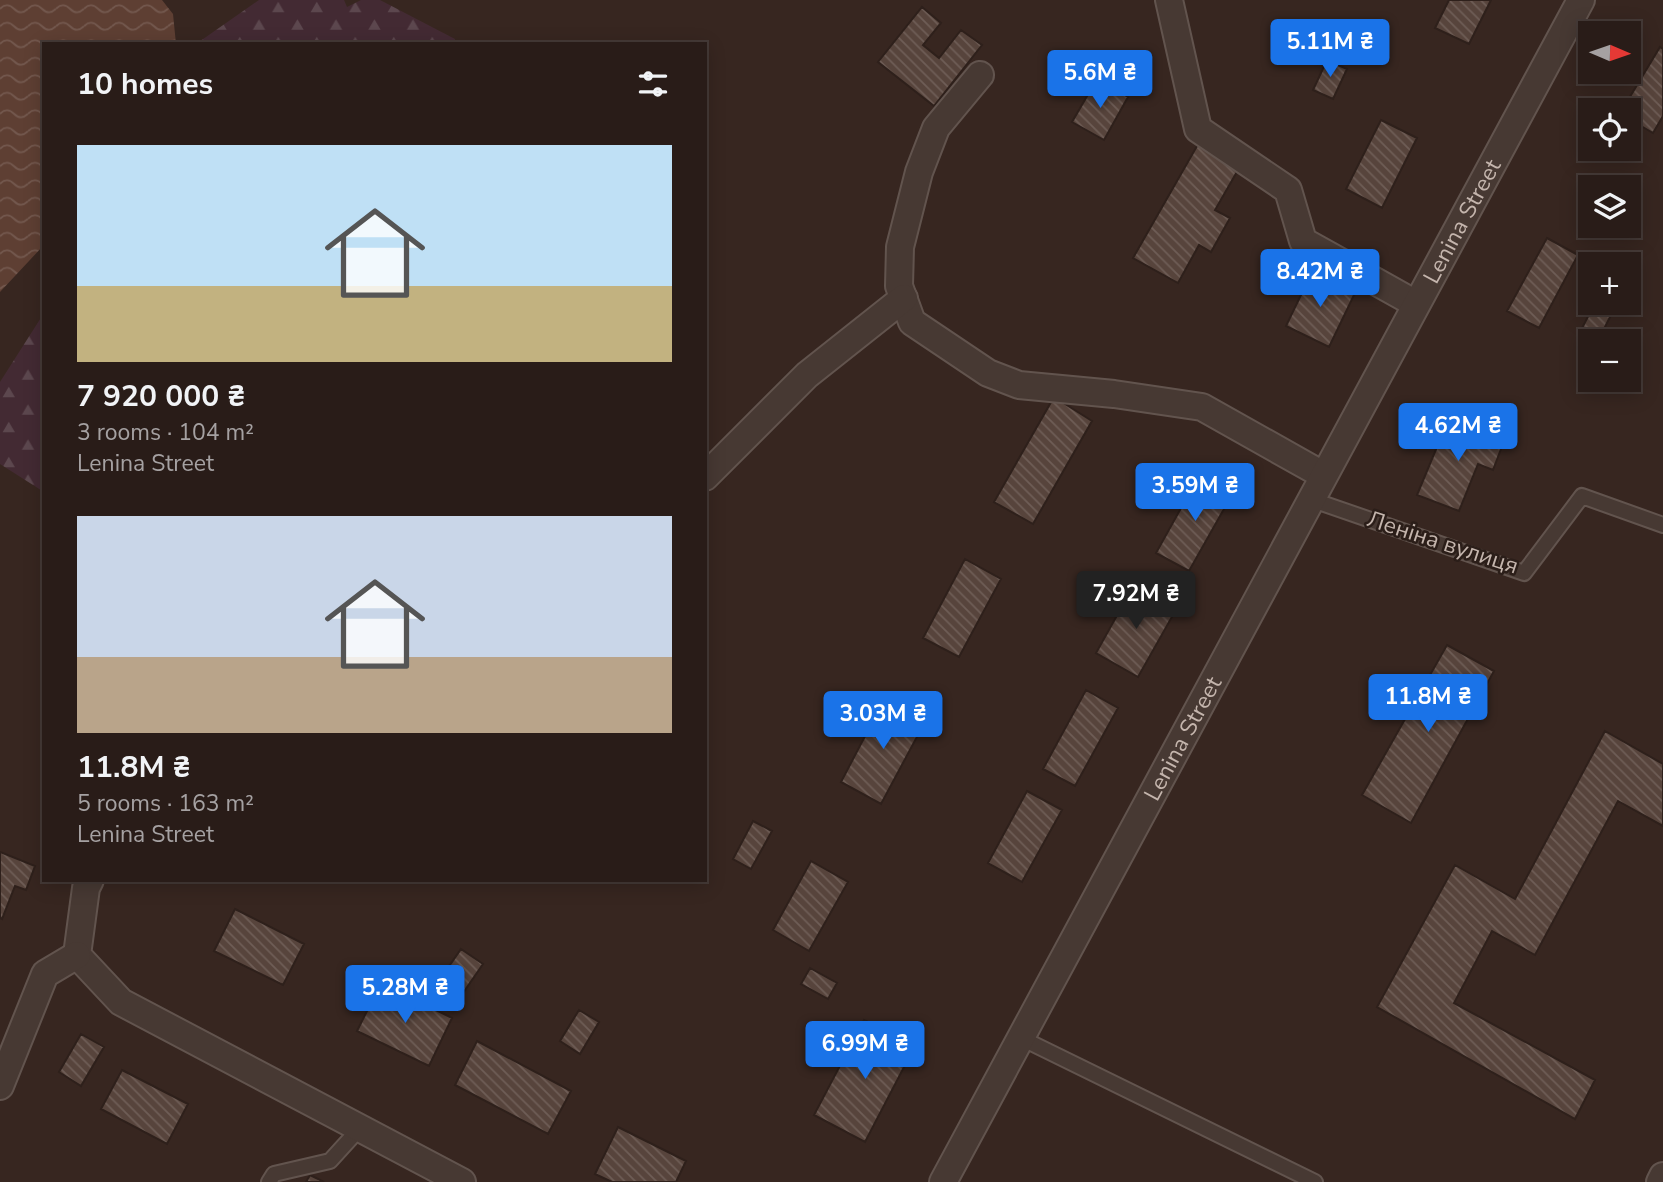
<!DOCTYPE html>
<html lang="en">
<head>
<meta charset="utf-8">
<style>
  body { margin:0; font-family:"Nunito Sans",sans-serif; background:#312521; color:#f1f3f6; height:100vh; display:flex; flex-direction:column; font-size:26px; white-space:nowrap }
  * { box-sizing:border-box; margin:0 }
  p { font-size:23px; color:#a5a1a2 }
  .icon { flex:none; width:38px; height:38px; fill:none; stroke:currentColor; stroke-width:2; stroke-linecap:round; stroke-linejoin:round }
  .map { position:relative; flex:1; overflow:hidden }
  .details { position:absolute; left:42px; top:42px; width:665px; height:840px; display:flex; flex-direction:column; background:#291c18; border-radius:0px; box-shadow:0 4px 18px #0003,0 0 0 2px #453a37 }
  .details>* { flex:none }
  .needle { width:46px; rotate:92deg }
  .tools { position:absolute; left:1578px; top:21px; display:grid; gap:14px }
  .tools a { display:grid; place-items:center; width:63px; height:63px; border-radius:0px; background:#291c18; box-shadow:0 4px 18px #0003,0 0 0 2px #453a37; font-size:35px }
  .price { position:absolute; translate:-50% -60px; padding:0 16px; border-radius:7px; background:#1a73e8; color:#fff; font-size:23px; line-height:46px; filter:drop-shadow(0 2px 4px #0008) }
  .price::after { content:''; position:absolute; left:50%; top:42px; width:21px; height:16px; margin-left:-10px; background:inherit; clip-path:polygon(0 0,100% 0,50% 100%) }
  .price.on { background:#222; color:#fff }
  ul { padding:0; list-style:none }
  li { display:grid; align-content:center; gap:14px; height:371px; padding:0 35px }
  li span { display:grid; place-items:center; height:217px; border-radius:0px; color:#555 }
  li>.icon { margin-inline-start:auto }
  span .icon { width:126px; height:126px; fill:#fffc; stroke-width:1 }
  li b { font-size:30px }
  h2 { display:flex; justify-content:space-between; align-items:center; height:84px; padding:0 35px; font-size:30px }
  .map>svg:first-child { display:block }
  .forest { fill:url(#forest-firs) }
  .water { fill:url(#water-waves) }
  .building { fill:url(#building-back-hatch); stroke:#2e201b; stroke-width:2 }
  .lines { fill:none; stroke-linecap:round; stroke-linejoin:round }
  .service-casing { stroke:#62544e; stroke-width:18 }
  .minor-casing { stroke:#62544e; stroke-width:30 }
  .service { stroke:#473933; stroke-width:14 }
  .minor { stroke:#473933; stroke-width:26 }
  .labels { text-anchor:middle; stroke-width:5; stroke-linejoin:round; paint-order:stroke }
  .street-label { font-size:23px; fill:#c4b5ad; stroke:#2b1e19 }
</style>
</head>
<body>
<div class="map">
<svg width="1663" height="1182" viewBox="0 0 1663 1182">
  <defs>
    <pattern id="forest-firs" width="22" height="20" patternUnits="userSpaceOnUse" patternTransform="scale(1.75)"><rect width="22" height="20" fill="#432a33"/><path d="M5 1l3.5 6h-7zM16 11l3.5 6h-7z" fill="#5c474e"/></pattern>
    <pattern id="water-waves" width="16" height="10" patternUnits="userSpaceOnUse" patternTransform="scale(1.75)"><rect width="16" height="10" fill="#5e3f33"/><path d="M0 5q4-4 8 0t8 0" fill="none" stroke="#73584e"/></pattern>
    <pattern id="building-back-hatch" width="6" height="6" patternUnits="userSpaceOnUse" patternTransform="scale(1.75)"><rect width="6" height="6" fill="#57443c"/><path d="M-1 5l2 2M0 0l6 6M5-1l2 2" fill="none" stroke="#6e5d56"/></pattern>
  </defs>
  <rect width="100%" height="100%" fill="#372620"/>
  <path class="forest" d="M 259,0 L 344,0 L 347,7 L 361,0 L 380,0 L 455,39 L 455,44 L 196,44 Z
    M 44,313 L 44,492 L 0,464 L 0,382 Z"/>
  <path class="water" d="M 0,0 L 162,0 L 173,14 L 176,44 L 44,44 L 44,201 L 40,204 L 43,246 L 0,292 Z"/>
  <path class="building" d="M 1449,0 L 1491,0 L 1469,44 L 1435,28 Z
    M 922,7 L 941,23 L 923,45 L 939,58 L 961,30 L 982,45 L 934,106 L 878,62 Z
    M 1660,47 L 1663,49 L 1663,116 L 1653,133 L 1629,119 L 1629,110 L 1622,110 Z
    M 1327,60 L 1347,69 L 1333,99 L 1313,90 Z
    M 1097,79 L 1128,97 L 1104,140 L 1072,122 Z
    M 1381,120 L 1417,138 L 1382,208 L 1346,189 Z
    M 1201,139 L 1242,163 L 1215,210 L 1230,218 L 1211,252 L 1199,245 L 1178,283 L 1133,258 Z
    M 1547,238 L 1578,255 L 1539,328 L 1507,311 Z
    M 1312,272 L 1355,293 L 1329,347 L 1286,326 Z
    M 1595,303 L 1617,303 L 1598,341 L 1580,332 Z
    M 1054,397 L 1092,421 L 1033,524 L 994,502 Z
    M 1449,418 L 1504,441 L 1493,470 L 1478,464 L 1459,511 L 1417,495 Z
    M 1200,474 L 1233,493 L 1189,571 L 1156,553 Z
    M 965,559 L 1001,579 L 959,657 L 923,638 Z
    M 1134,585 L 1177,608 L 1138,677 L 1096,653 Z
    M 1447,645 L 1494,671 L 1411,823 L 1362,795 Z
    M 1086,690 L 1118,708 L 1075,786 L 1043,769 Z
    M 885,698 L 926,720 L 881,804 L 841,782 Z
    M 1605,731 L 1663,764 L 1663,826 L 1618,801 L 1535,955 L 1492,931 L 1454,1003 L 1595,1080 L 1575,1119 L 1377,1007 L 1455,865 L 1515,899 Z
    M 1027,791 L 1062,810 L 1022,882 L 988,863 Z
    M 753,821 L 772,831 L 751,869 L 733,859 Z
    M 0,852 L 35,866 L 26,890 L 15,886 L 2,919 L 0,918 Z
    M 811,861 L 848,882 L 809,951 L 773,930 Z
    M 235,909 L 304,944 L 283,985 L 214,951 Z
    M 461,949 L 483,964 L 452,1009 L 430,994 Z
    M 810,968 L 837,983 L 828,999 L 801,984 Z
    M 381,983 L 452,1018 L 429,1066 L 357,1031 Z
    M 579,1010 L 599,1022 L 580,1054 L 560,1041 Z
    M 864,1020 L 915,1046 L 865,1142 L 814,1115 Z
    M 81,1034 L 104,1047 L 81,1086 L 59,1072 Z
    M 477,1041 L 571,1091 L 548,1134 L 455,1085 Z
    M 122,1070 L 188,1104 L 167,1144 L 101,1109 Z
    M 618,1127 L 686,1161 L 676,1182 L 612,1182 L 595,1174 Z
    M 310,1175 L 324,1182 L 306,1182 Z"/>
  <g class="lines">
    <defs>
      <path id="service" d="M 1310,499 L 1524,573 L 1582,496 L 1663,525
        M 1021,1038 L 1315,1182
        M 269,1182 L 274,1174 L 330,1161 L 360,1128"/>
      <g id="minor">
        <path d="M 1169,0 L 1198,129 L 1288,190 L 1303,241 L 1416,304"/>
        <path d="M 980,75 L 936,128 L 919,172 L 900,247 L 899,286 L 912,322 L 988,373 L 1019,385 L 1114,394 L 1202,407 L 1323,475"/>
        <path d="M 705,477 L 807,375 L 904,298"/>
        <path d="M 90,880 L 86,888 L 77,955 L 121,1002 L 462,1182"/>
        <path d="M 0,1086 L 45,974 L 77,955"/>
        <path id="s1" d="M 943,1182 L 1581,0"/>
        <path d="M 1660,1182 L 1663,1176"/>
      </g>
    </defs>
    <use href="#service" class="service-casing"/>
    <use href="#minor" class="minor-casing"/>
    <use href="#service" class="service"/>
    <use href="#minor" class="minor"/>
  </g>
  <g class="labels">
    <g class="street-label">
      <text dy="8" stroke="none"><textPath href="#s1" startOffset="1092">Lenina Street</textPath></text>
      <text transform="translate(1443 542) rotate(18)" y="8">Леніна вулиця</text>
      <text dy="8" stroke="none"><textPath href="#s1" startOffset="504">Lenina Street</textPath></text>
    </g>
  </g>
</svg>
<div class="tools">
<a><svg class="needle" viewBox="-14 -14 28 28"><path d="M0-13l5 13h-10z" fill="#e53935"/><path d="M0 13l5-13h-10z" fill="#a5a1a2"/></svg></a>
<a><svg class="icon" aria-label="locate" viewBox="0 0 24 24"><circle cx="12" cy="12" r="6"/><path d="M12 2v4M12 18v4M2 12h4M18 12h4"/></svg></a>
<a><svg class="icon" aria-label="layers" viewBox="0 0 24 24"><path d="M12 4l9 5-9 5-9-5zM3 14l9 5 9-5"/></svg></a>
<a>+</a>
<a>−</a>
</div>
<b class="price" style="left:1330px;top:79px">5.11M ₴</b>
<b class="price" style="left:1100px;top:110px">5.6M ₴</b>
<b class="price" style="left:1320px;top:309px">8.42M ₴</b>
<b class="price" style="left:1458px;top:463px">4.62M ₴</b>
<b class="price" style="left:1195px;top:523px">3.59M ₴</b>
<b class="price on" style="left:1136px;top:631px">7.92M ₴</b>
<b class="price" style="left:1428px;top:734px">11.8M ₴</b>
<b class="price" style="left:883px;top:751px">3.03M ₴</b>
<b class="price" style="left:405px;top:1025px">5.28M ₴</b>
<b class="price" style="left:865px;top:1081px">6.99M ₴</b>
<section class="details">
<h2>10 homes<svg class="icon" aria-label="filters" viewBox="0 0 24 24"><path d="M4 7h16M4 17h16"/><circle cx="9" cy="7" r="2"/><circle cx="15" cy="17" r="2"/></svg></h2>
<ul>
<li><span style="background:linear-gradient(#bfe0f5 65%,#c2b280 0)"><svg class="icon" aria-label="home" viewBox="0 0 24 24"><path d="M3 11l9-7 9 7M6 9v11h12V9"/></svg></span><div><b>7 920 000 ₴</b><p>3 rooms · 104 m²</p><p>Lenina Street</p></div></li>
<li><span style="background:linear-gradient(#c9d6e8 65%,#b9a48a 0)"><svg class="icon" aria-label="home" viewBox="0 0 24 24"><path d="M3 11l9-7 9 7M6 9v11h12V9"/></svg></span><div><b>11.8M ₴</b><p>5 rooms · 163 m²</p><p>Lenina Street</p></div></li>
</ul>
</section>
</div>
</body>
</html>
